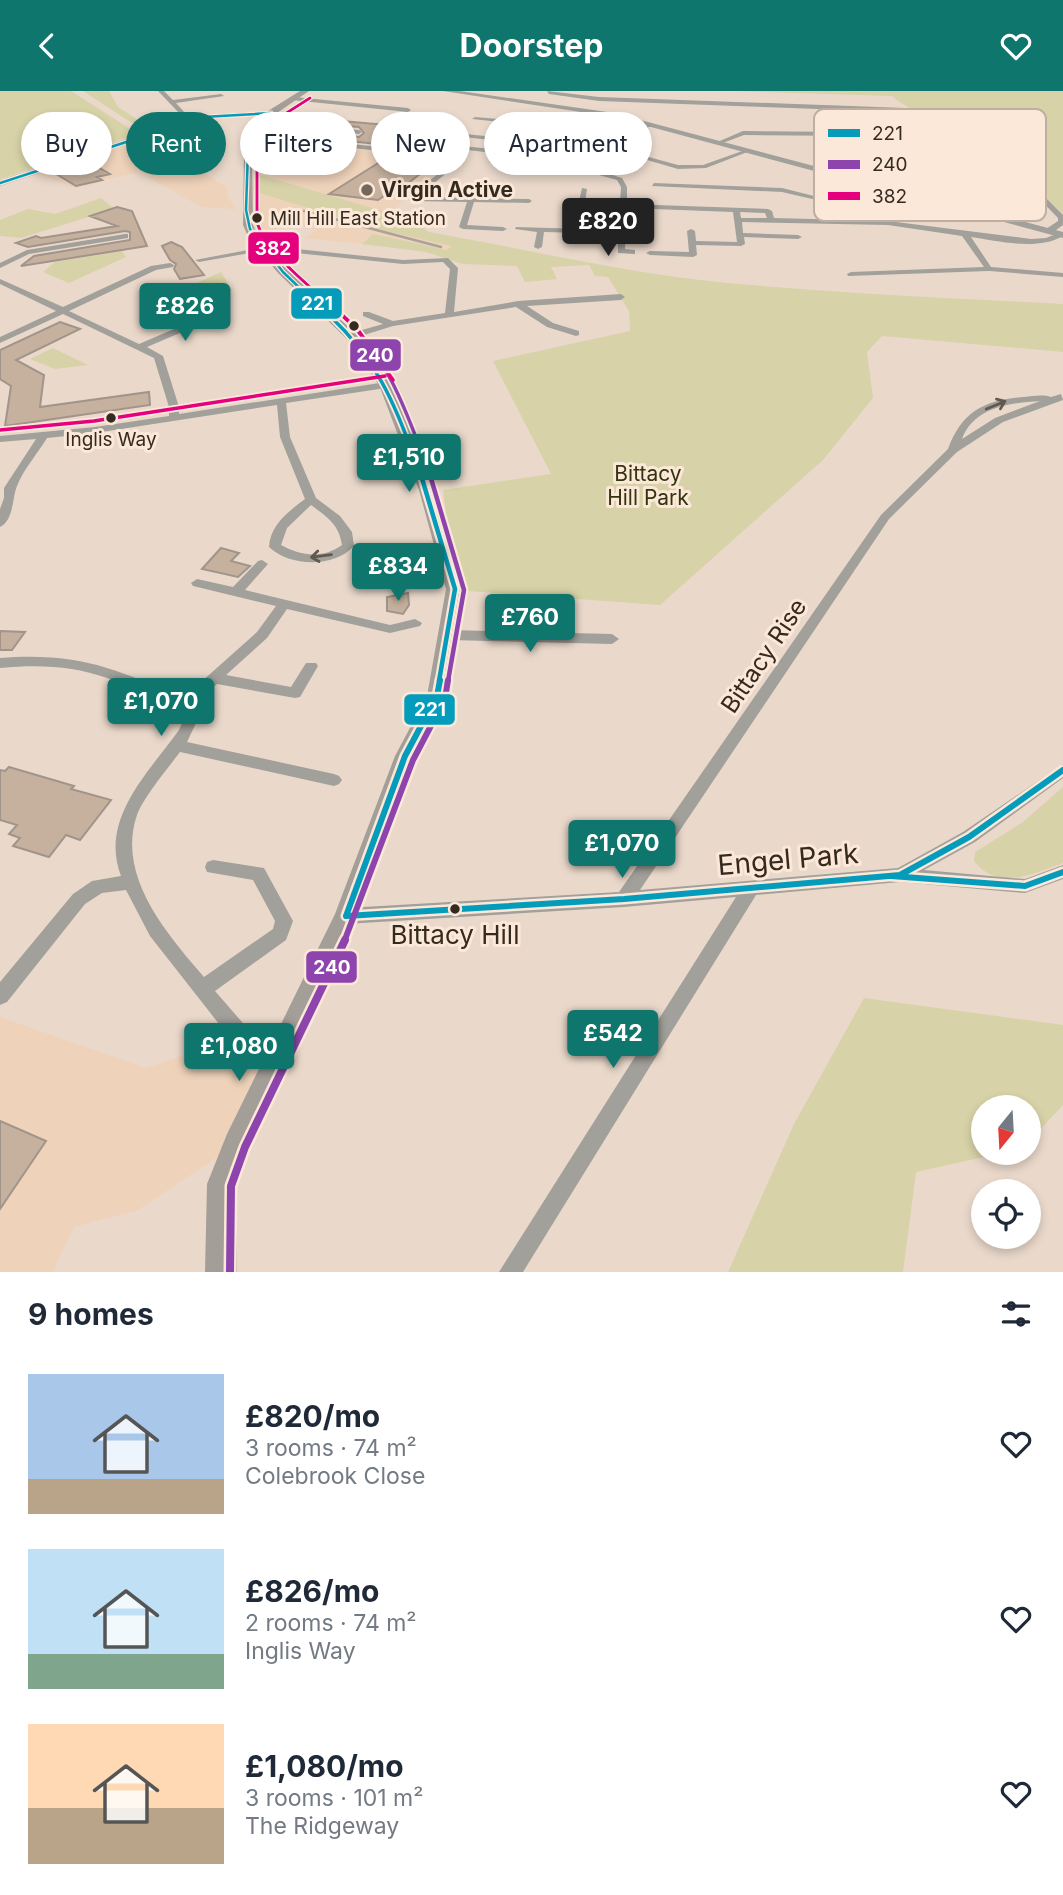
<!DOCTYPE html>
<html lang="en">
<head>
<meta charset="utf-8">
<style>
  body { margin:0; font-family:Inter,sans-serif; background:#f6f6f7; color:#1f2937; height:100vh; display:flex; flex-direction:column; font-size:26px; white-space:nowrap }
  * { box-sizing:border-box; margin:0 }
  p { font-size:23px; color:#747a83 }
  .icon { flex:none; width:38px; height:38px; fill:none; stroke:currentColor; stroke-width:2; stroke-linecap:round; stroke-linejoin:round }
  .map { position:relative; height:1181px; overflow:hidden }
  .details { display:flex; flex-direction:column; background:#fff; flex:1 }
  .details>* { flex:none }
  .hud { position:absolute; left:21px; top:21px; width:700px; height:63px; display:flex; gap:14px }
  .needle { width:46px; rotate:198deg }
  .buttons { position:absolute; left:971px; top:1004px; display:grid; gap:14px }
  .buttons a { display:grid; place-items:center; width:70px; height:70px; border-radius:50%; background:#fff; box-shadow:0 4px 10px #0003; font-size:35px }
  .price { position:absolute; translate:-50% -60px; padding:0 16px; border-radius:7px; background:#0f766e; color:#fff; font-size:23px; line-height:46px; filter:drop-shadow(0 2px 4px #0008) }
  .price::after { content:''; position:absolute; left:50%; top:42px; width:21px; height:16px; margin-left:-10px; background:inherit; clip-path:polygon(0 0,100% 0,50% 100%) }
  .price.selected { background:#222; color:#fff }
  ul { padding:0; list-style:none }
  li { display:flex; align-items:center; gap:21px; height:175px; padding:0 28px }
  li span { display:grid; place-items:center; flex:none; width:196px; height:140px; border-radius:0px; color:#555 }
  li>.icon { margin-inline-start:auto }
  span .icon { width:84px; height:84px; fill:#fffc; stroke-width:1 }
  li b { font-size:30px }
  h2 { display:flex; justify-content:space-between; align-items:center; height:84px; padding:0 28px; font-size:30px }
  .pill { padding:0 24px; border-radius:32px; background:#fff; box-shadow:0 4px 10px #0003; font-size:24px; line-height:63px }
  .pill.selected { background:#0f766e; color:#fff }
  header { display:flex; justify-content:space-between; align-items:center; height:91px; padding:0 28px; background:#0f766e; color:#fff; font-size:32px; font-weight:700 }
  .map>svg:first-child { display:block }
  .built { fill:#eed2ba }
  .green { fill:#d7d2a7 }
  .building { fill:#c6b19e; stroke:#a1948a; stroke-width:2 }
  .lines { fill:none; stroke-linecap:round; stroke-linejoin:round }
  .minor { fill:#a2a09a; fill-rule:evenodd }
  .tertiary { fill:#a2a09a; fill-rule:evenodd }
  .secondary { fill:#a39e97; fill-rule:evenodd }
  .rail { stroke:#aba39b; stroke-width:2.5 }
  .bus-1-far3-casing { stroke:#fbe8d8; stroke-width:5 }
  .bus-1-far2-casing { stroke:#fbe8d8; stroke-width:7 }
  .bus-1-far1-casing { stroke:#fbe8d8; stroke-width:9 }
  .bus-1-casing { stroke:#fbe8d8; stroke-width:11 }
  .bus-2-far4-casing { stroke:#fbe8d8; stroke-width:5 }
  .bus-2-far3-casing { stroke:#fbe8d8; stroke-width:7 }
  .bus-2-far2-casing { stroke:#fbe8d8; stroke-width:9 }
  .bus-2-far1-casing { stroke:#fbe8d8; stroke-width:11 }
  .bus-2-casing { stroke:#fbe8d8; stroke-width:13 }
  .bus-3-far1-casing { stroke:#fbe8d8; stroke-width:5 }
  .bus-3-casing { stroke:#fbe8d8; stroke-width:7 }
  .bus-1-far3 { stroke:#059cbc; stroke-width:2.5 }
  .bus-1-far2 { stroke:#059cbc; stroke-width:3.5 }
  .bus-1-far1 { stroke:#059cbc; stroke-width:4.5 }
  .bus-1 { stroke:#059cbc; stroke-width:6 }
  .bus-2-far4 { stroke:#8e44ad; stroke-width:2.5 }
  .bus-2-far3 { stroke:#8e44ad; stroke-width:3.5 }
  .bus-2-far2 { stroke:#8e44ad; stroke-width:4.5 }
  .bus-2-far1 { stroke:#8e44ad; stroke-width:6 }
  .bus-2 { stroke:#8e44ad; stroke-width:8 }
  .bus-3-far1 { stroke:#e5007d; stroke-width:2.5 }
  .bus-3 { stroke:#e5007d; stroke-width:3.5 }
  .oneway { stroke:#615950 }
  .poi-dot { fill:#74675b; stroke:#fbe8d8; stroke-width:2.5 }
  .bus-dot { fill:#352a1f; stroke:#fbe8d8; stroke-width:2.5 }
  .labels { text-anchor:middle; stroke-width:6; stroke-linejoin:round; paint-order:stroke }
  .far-bus-label { font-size:19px; fill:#352a1f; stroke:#fbe8d8; text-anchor:start }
  .far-poi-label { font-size:21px; font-weight:bold; fill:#352a1f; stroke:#fbe8d8; text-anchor:start }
  .far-park-label { font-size:21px; fill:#33350e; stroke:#fbe8d8 }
  .street-label { font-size:24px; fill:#352a1f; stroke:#fbe8d8 }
  .near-bus-label { font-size:26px; fill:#352a1f; stroke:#fbe8d8 }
  .near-street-label { font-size:28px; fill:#352a1f; stroke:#fbe8d8 }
  .key { fill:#fbe8d8; stroke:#c0afa0; stroke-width:2 }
  .key-label { font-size:19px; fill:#352a1f }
  .line-badge { stroke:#fbe8d8; stroke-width:2.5 }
  .badge-label { font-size:19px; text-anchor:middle; font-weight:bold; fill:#fff }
</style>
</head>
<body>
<header><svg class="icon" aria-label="back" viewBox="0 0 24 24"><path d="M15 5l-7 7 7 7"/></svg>Doorstep<svg class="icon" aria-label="heart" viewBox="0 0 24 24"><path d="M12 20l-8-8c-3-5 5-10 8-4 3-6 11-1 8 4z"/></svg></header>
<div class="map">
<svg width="1063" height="1181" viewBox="0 0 1063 1181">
  <rect width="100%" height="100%" fill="#ead9cb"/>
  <path class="built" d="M 147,48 L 227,96 L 228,106 L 236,118 L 201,116 L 139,81 L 73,96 L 37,82 Z
    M 287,52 L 387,61 L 376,70 L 443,78 L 388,122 L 254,82 L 262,55 Z
    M 253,99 L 346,129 L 453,155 L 447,159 L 373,143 L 362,153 L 303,147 L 317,139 L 293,132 L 260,144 Z
    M 0,926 L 146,977 L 241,945 L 279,964 L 237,1053 L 138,1119 L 74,1136 L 53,1181 L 0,1181 Z"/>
  <path class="green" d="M 0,0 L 71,0 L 138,43 L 0,88 Z
    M 83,0 L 109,0 L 118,16 L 147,35 L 149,43 Z
    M 733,0 L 1063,0 L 1063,123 C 1034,96 1007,66 973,45 C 946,29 916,26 892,5 Z
    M 254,82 L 409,128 L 429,141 C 525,158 621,181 718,191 C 832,202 948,207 1063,213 L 1063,261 L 882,245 L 867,261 L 873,307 L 823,369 L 660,514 L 468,500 L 446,424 L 443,399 L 551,383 L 493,270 L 630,240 L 629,220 L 608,186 L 595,185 L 589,174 L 551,176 L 557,188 L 525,191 L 517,175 L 463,173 L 426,161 L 362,153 L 373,143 L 447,159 L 452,155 L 374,137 L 269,105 L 253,99 Z
    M 101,107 L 114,118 L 21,147 L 0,145 L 0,129 L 28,118 L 55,123 Z
    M 122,160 L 126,166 L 69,192 L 43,181 L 55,171 Z
    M 221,181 L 232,199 L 215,207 L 188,196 Z
    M 53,257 L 88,274 L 55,278 L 30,268 Z
    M 1063,696 L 1063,772 C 1034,783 997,800 974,770 L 975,761 L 1023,731 Z
    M 864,907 L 1063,934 L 1063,1014 L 1029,1050 L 1029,1017 L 984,1017 L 984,1062 L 1002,1062 L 916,1081 L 903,1181 L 728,1181 L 794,1033 Z"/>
  <path class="building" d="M 341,30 L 411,36 L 408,39 L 456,44 L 435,60 L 412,57 L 421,49 L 416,43 L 398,55 L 317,47 L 324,41 L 359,46 L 364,42 L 359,36 L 335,34 Z
    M 314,56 L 313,77 L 261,79 L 265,57 Z
    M 391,64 L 438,69 L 393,104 L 387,103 L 378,109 L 329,103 Z
    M 91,72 L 110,83 L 97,86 L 102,89 L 76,95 L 53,81 Z
    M 117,116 L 132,120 L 147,155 L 21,175 L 34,165 L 130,149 L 130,141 L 125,140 L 28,156 L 16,152 L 36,145 L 41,147 L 117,135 L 90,125 Z
    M 171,151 L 182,156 L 204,184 L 180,188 L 174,178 L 176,173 L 170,169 L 162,155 Z
    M 60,231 L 80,238 L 16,269 L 44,284 L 40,316 L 149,301 L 150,314 L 5,335 L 11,295 L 0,288 L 0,259 Z
    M 221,457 L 239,462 L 231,470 L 250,475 L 238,486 L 202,478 Z
    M 408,502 L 409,514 L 403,523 L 387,520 L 387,506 Z
    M 0,540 L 25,541 L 12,559 L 0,559 Z
    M 9,676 L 74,695 L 71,698 L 111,709 L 80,749 L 66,744 L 49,766 L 13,755 L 20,747 L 9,743 L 17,734 L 0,729 L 0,679 L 5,680 Z
    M 0,1030 L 46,1050 L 0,1118 Z"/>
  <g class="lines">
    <path class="minor" d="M 158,0 L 164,0 L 173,9 L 221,3 L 224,5 L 176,12 L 186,23 L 198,27 L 196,30 L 182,25 Z
      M 547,0 L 599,6 L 905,17 L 969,43 L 999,60 L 1063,124 L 1063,134 L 1052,142 L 1046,142 L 1046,138 L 1058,130 L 1058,127 L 995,62 L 965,45 L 872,45 L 911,85 L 884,99 L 882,96 L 904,85 L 866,45 L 744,44 L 720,53 L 715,52 L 743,40 L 957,42 L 904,21 L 599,10 L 549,3 Z
      M 294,6 L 408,17 L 411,19 L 408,21 L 292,9 Z
      M 590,19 L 595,20 L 559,37 L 472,28 L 475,26 L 558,33 Z
      M 264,28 L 316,30 L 319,32 L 316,34 L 262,31 Z
      M 649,32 L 651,35 L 612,53 L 612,56 L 678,74 L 703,74 L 745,59 L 750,60 L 706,77 L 678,78 L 606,57 L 607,51 Z
      M 327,36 L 359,39 L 362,41 L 359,43 L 325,39 Z
      M 465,43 L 555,52 L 558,54 L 555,56 L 463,46 Z
      M 416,46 L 418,49 L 406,59 L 465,67 L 417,106 L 529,108 L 532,110 L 529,112 L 474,111 L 467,134 L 503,136 L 507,138 L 503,140 L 463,138 L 459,136 L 467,111 L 410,110 L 407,108 L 456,68 L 314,53 L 250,49 L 253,47 L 314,49 L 399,58 Z
      M 451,54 L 503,59 L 506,61 L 503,63 L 449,57 Z
      M 491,68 L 600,80 L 622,87 L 627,96 L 627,113 L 768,118 L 772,120 L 774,127 L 888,130 L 1031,148 L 1046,147 L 1061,141 L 1063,145 C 1037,160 999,150 971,146 L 991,176 L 1063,182 L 1063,186 L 989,180 L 848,185 L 847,183 L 851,181 L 984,176 L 962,145 L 888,134 L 742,131 L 743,142 L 798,144 L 802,146 L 798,148 L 744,146 L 745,153 L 741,155 L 696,154 L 697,164 L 693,166 L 650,164 L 646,162 L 650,160 L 689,161 L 687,140 L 691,138 L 695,140 L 696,150 L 737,151 L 733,121 L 627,117 L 625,158 L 635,159 L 635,163 L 618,162 L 618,143 L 544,141 L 542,156 L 538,158 L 534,156 L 537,141 L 515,138 L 516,136 L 618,139 L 620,117 L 585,115 L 583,126 L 576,124 L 582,97 L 587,98 L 585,111 L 620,112 L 621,96 L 617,89 L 599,84 L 489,71 ZM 740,121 L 765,122 L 767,127 L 741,127 Z
      M 654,92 L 782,97 L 850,114 L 847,116 L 782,101 L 652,95 Z
      M 125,143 L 128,143 L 128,147 L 29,163 L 0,177 L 0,172 L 27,159 Z
      M 258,154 L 403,169 L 448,167 L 458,177 L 454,221 L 518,210 L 621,203 L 625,206 L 621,209 L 527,215 L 553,232 L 579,240 L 579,244 L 576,245 L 547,236 L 516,216 L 393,235 L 351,248 L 347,245 L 348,243 L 383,233 L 363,225 L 363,221 L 369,221 L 393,230 L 445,222 L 450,178 L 443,171 L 403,173 L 267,159 L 199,171 L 195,169 L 258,157 Z
      M 170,172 L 174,174 L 173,176 L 156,179 L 69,220 L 139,253 L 216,220 L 222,220 L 222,224 L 147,256 L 163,265 L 179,316 L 179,323 L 386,291 L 391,294 L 386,297 L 286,312 L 290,346 L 316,407 L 340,425 L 352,441 L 354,455 C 334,477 290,476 269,456 C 270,434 289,420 305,408 L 280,346 L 277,314 L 95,342 L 47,347 C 38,362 23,379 17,395 C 12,407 14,429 0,436 L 0,418 L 4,407 L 4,397 L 36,348 L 0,351 L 0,345 L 95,336 L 169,325 L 169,316 L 154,267 L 63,223 L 0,252 L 0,246 L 56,220 L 0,193 L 0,188 L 63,216 L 151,175 ZM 311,414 C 327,426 339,433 342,454 C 323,468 301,465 281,454 L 287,437 Z
      M 1061,303 L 1063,309 L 1003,331 L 957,361 L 889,428 L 640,799 L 898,777 L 963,741 L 1063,673 L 1063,687 L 975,751 L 924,779 L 1025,788 L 1063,774 L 1063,788 L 1025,802 L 900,791 L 756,804 L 523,1181 L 499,1181 L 736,806 L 624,816 L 346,833 L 340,831 L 337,825 L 340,819 L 346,817 L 619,801 L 881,424 L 948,358 C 962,320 985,309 1024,306 C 1033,305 1043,303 1051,306 ZM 1040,310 L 995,327 L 962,348 C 974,316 1010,312 1040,310 Z
      M 262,469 L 268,473 L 245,499 L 390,534 L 415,528 L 422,532 L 420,535 L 390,542 L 287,518 L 267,547 L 226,584 L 291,596 L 306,572 L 316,572 L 318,575 L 300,606 L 295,607 L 217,593 L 191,616 L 197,630 L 187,651 L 334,683 L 339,685 L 342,689 L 339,693 L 334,695 L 180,661 C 168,677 143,707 137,724 C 116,785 167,843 204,886 L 273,838 L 275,830 L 253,789 L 207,781 L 205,776 L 207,771 L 213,769 L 264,777 L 293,830 L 286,849 L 215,900 L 248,938 L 261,948 L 286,957 L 289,964 L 286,971 L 279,974 L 248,962 L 234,952 L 150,845 L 126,799 L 102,802 L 85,813 L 7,911 L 0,914 L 0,891 L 73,803 L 92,790 L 121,785 C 99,728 149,681 179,639 L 183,630 L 177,618 C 110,585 77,570 0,577 L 0,567 C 74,561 116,576 182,608 L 257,541 L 276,515 L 193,495 L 191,492 L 197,488 L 233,496 L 258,470 Z
      M 449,539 L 612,543 L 619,548 L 612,553 L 449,549 L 442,544 Z"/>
    <path class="tertiary" d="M 443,0 L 460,0 L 614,22 L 1063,141 L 1063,147 L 614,26 Z
      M 271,20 L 273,23 L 204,28 L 0,95 L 0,89 L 200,24 Z"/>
    <path class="secondary" d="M 300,0 L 309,0 L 274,24 L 252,59 L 253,134 L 259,147 L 287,179 L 355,242 L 393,294 L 435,399 L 464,498 L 447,605 L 415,665 L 358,825 L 249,1058 L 237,1093 L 237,1181 L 205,1181 L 207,1093 L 227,1043 L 335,823 L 395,665 L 427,605 L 446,498 L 419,399 L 379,294 L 347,248 L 279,183 L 250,150 L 243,134 L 244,59 L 268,20 Z"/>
    <path class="rail" d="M 304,120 L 441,156"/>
    <defs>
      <path id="bus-1-far3" d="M 271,22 L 248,59 L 246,119 L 250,138 L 283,181 L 330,226
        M 0,92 L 203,26 L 271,22"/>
      <path id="bus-1-far2" d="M 329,224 C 383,275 396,319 422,386"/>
      <path id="bus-1-far1" d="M 421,384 L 455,498 L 439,590"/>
      <path id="bus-1" d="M 891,785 L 1025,795 L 1063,781
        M 346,825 L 405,665 L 437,605 L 440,589
        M 346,825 L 624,808 L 900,784 L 969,746 L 1063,679"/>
      <path id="bus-2-far4" d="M 310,7 L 277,28 L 257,61 L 257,132 C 269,166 317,201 344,226"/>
      <path id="bus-2-far3" d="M 342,224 C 391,269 408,326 431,386"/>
      <path id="bus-2-far2" d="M 430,384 L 464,499 L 448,590"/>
      <path id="bus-2-far1" d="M 344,851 L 413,669 L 445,608 L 448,589"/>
      <path id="bus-2" d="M 230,1181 L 231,1095 L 245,1056 L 345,849"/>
      <path id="bus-3-far1" d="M 310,7 L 277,28 L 257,61 L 257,132 C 269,166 317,201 344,226"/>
      <path id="bus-3" d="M 342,224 L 358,239 L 393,289
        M 0,339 L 94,330 L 385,285"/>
    </defs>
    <use href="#bus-1-far3" class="bus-1-far3-casing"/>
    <use href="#bus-1-far2" class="bus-1-far2-casing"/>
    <use href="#bus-1-far1" class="bus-1-far1-casing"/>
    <use href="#bus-1" class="bus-1-casing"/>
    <use href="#bus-2-far4" class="bus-2-far4-casing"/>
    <use href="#bus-2-far3" class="bus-2-far3-casing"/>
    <use href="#bus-2-far2" class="bus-2-far2-casing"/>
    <use href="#bus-2-far1" class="bus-2-far1-casing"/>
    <use href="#bus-2" class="bus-2-casing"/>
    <use href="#bus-3-far1" class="bus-3-far1-casing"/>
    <use href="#bus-3" class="bus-3-casing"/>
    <use href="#bus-1-far3" class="bus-1-far3"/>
    <use href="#bus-1-far2" class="bus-1-far2"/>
    <use href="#bus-1-far1" class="bus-1-far1"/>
    <use href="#bus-1" class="bus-1"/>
    <use href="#bus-2-far4" class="bus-2-far4"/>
    <use href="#bus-2-far3" class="bus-2-far3"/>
    <use href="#bus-2-far2" class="bus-2-far2"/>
    <use href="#bus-2-far1" class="bus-2-far1"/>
    <use href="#bus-2" class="bus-2"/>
    <use href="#bus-3-far1" class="bus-3-far1"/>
    <use href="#bus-3" class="bus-3"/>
  </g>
  <defs><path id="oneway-shaft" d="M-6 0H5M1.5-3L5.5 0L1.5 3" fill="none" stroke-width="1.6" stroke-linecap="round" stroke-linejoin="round" transform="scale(1.75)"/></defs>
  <g class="oneway">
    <use href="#oneway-shaft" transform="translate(996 314) rotate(-22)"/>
    <use href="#oneway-shaft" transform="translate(321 465) rotate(173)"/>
  </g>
  <circle class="poi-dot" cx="367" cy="99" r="7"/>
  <g class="bus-dot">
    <circle cx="257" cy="127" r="6"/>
    <circle cx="354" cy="235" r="6"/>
    <circle cx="111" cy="327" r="6"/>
    <circle cx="455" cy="818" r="6"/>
  </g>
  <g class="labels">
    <g class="far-bus-label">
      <text x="270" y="134">Mill Hill East Station</text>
      <text x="111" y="355" text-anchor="middle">Inglis Way</text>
    </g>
    <g class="far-poi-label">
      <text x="381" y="106">Virgin Active</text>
    </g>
    <g class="far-park-label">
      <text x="648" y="390">Bittacy<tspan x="648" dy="24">Hill Park</tspan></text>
    </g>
    <g class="street-label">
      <text transform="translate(764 565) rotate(-56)" y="8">Bittacy Rise</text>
    </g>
    <g class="near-bus-label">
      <text x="455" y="853">Bittacy Hill</text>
    </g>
    <g class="near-street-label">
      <text transform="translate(788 768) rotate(-5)" y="10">Engel Park</text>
    </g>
  </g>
  <rect x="814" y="18" width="232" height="112" rx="10" class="key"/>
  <rect x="828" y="38" width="32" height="8" fill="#059cbc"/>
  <rect x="828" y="69" width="32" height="9" fill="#8e44ad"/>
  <rect x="828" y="101" width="32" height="8" fill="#e5007d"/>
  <g class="key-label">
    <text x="872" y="49">221</text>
    <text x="872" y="80">240</text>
    <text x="872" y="112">382</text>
  </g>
  <g class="line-badge">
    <rect x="247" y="140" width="53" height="34" rx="7" fill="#e5007d"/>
    <rect x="290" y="196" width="53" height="33" rx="7" fill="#059cbc"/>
    <rect x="349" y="247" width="53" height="34" rx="7" fill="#8e44ad"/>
    <rect x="403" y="602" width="53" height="33" rx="7" fill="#059cbc"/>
    <rect x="305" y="859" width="53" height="34" rx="7" fill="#8e44ad"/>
  </g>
  <g class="badge-label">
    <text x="273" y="164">382</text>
    <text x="317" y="219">221</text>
    <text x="375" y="271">240</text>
    <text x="430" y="625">221</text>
    <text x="332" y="883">240</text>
  </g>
</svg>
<div class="buttons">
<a><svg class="needle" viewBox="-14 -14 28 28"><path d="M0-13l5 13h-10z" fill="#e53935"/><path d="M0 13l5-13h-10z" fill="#747a83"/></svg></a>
<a><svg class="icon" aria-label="locate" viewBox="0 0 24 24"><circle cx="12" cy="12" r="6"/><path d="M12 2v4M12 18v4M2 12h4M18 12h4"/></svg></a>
</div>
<b class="price selected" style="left:608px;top:167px">£820</b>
<b class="price" style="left:185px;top:252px">£826</b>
<b class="price" style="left:409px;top:403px">£1,510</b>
<b class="price" style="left:398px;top:512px">£834</b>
<b class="price" style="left:530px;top:563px">£760</b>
<b class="price" style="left:161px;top:647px">£1,070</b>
<b class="price" style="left:622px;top:789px">£1,070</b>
<b class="price" style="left:613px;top:979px">£542</b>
<b class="price" style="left:239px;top:992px">£1,080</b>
<div class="hud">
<a class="pill">Buy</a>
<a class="pill selected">Rent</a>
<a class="pill">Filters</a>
<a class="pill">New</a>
<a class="pill">Apartment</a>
</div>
</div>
<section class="details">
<h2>9 homes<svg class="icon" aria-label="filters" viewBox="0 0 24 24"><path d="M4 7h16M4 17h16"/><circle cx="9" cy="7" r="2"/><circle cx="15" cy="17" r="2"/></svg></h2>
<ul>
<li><span style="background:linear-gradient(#a9c7e8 75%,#b9a48a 0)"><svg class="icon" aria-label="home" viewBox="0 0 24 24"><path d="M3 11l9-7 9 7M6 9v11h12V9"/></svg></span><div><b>£820/mo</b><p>3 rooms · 74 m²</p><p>Colebrook Close</p></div><svg class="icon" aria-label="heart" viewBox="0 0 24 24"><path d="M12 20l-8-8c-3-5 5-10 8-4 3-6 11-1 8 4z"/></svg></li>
<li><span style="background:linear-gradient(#bfe0f5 75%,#7fa58c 0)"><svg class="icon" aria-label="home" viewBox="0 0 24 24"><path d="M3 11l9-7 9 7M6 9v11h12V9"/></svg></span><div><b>£826/mo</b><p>2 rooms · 74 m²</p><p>Inglis Way</p></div><svg class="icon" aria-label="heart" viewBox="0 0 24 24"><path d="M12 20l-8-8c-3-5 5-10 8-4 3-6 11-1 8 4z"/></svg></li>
<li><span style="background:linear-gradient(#ffd9b3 60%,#b9a48a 0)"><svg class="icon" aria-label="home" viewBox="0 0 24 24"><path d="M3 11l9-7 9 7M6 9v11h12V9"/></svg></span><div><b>£1,080/mo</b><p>3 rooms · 101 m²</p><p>The Ridgeway</p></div><svg class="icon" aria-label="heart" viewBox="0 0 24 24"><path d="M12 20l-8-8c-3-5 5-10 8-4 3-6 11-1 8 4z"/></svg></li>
</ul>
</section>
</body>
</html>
